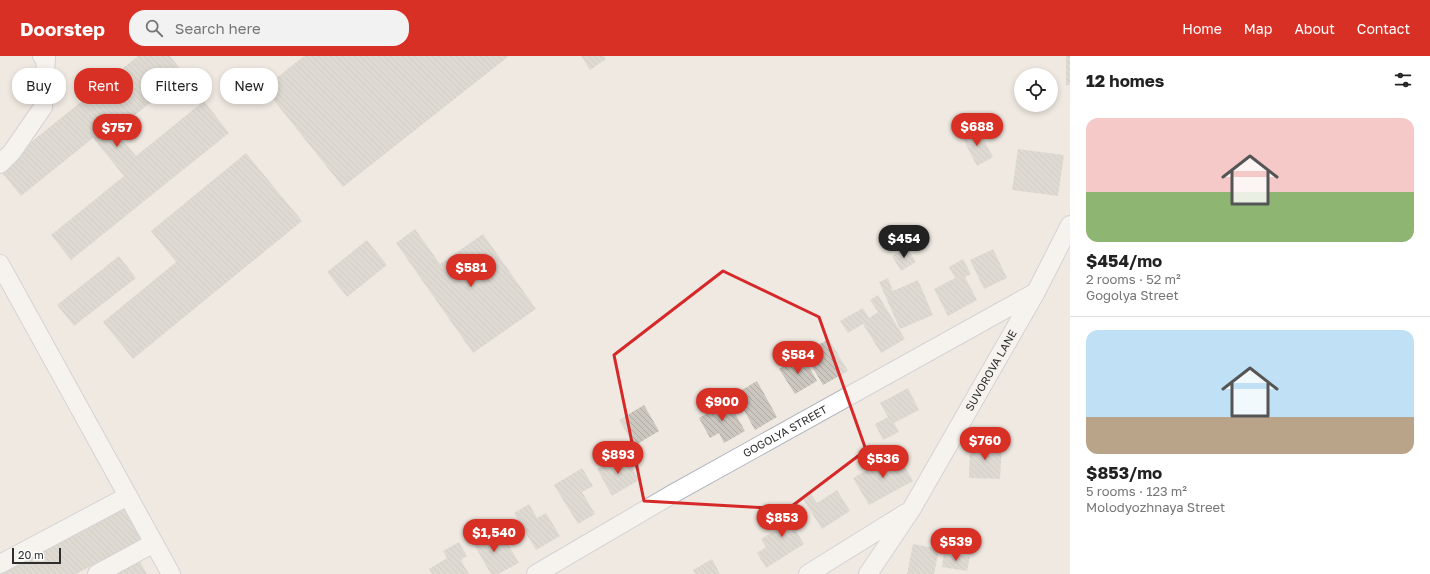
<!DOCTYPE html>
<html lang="en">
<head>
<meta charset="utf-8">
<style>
  body { margin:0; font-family:"Golos Text",sans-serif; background:#f2f2f2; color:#222; height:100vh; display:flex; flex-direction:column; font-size:15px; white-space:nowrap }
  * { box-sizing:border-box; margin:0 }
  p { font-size:13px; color:#767676 }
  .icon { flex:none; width:22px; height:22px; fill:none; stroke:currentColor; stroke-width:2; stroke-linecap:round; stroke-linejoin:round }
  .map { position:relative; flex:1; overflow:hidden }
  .sheet { display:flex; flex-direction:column; background:#fff; width:360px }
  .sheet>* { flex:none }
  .guide { position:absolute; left:12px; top:12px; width:380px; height:36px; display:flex; gap:8px }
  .tools { position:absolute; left:1014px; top:12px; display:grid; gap:8px }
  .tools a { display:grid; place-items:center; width:44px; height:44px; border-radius:50%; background:#fff; box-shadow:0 2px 6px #0003; font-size:20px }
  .scale { position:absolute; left:12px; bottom:10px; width:49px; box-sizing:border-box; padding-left:4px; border:2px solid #2e2e2e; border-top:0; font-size:11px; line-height:14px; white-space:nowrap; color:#2e2e2e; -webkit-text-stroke:3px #fff; paint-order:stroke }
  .price { position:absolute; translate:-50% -34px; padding:0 9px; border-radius:14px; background:#d93025; color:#fff; font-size:13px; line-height:26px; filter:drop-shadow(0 1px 2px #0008) }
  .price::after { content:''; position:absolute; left:50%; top:24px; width:12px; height:9px; margin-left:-6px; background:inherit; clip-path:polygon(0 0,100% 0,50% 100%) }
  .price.active { background:#222; color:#fff }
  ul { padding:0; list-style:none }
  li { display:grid; align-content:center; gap:8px; height:212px; padding:0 16px }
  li+li { border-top:1px solid #e0e0e0 }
  li span { display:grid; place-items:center; height:124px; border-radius:12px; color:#555 }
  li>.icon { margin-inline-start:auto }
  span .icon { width:72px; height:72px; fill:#fffc; stroke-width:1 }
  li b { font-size:17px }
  h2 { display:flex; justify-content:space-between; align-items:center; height:48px; padding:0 16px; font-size:17px }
  .chip { padding:0 14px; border-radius:16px; background:#fff; box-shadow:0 2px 6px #0003; font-size:14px; line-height:36px }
  .chip.active { background:#d93025; color:#fff }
  header { display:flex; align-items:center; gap:24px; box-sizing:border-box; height:56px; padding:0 20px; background:#d93025; color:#fff }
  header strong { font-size:19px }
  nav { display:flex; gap:22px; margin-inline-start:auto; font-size:14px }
  .search { width:280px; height:36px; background:#f2f2f2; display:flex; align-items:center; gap:10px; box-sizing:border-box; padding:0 14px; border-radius:16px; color:#767676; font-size:15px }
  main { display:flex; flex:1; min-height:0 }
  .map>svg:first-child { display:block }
  .building { fill:url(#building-back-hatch) }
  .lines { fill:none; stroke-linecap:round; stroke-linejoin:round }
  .minor-casing { stroke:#b4b7c1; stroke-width:20 }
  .minor { stroke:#fff; stroke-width:18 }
  .marked { fill:none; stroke:#d62828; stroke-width:3; stroke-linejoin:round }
  .labels { text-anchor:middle; stroke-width:4; stroke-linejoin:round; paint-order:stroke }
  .street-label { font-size:11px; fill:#2e2e2e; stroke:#fff }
</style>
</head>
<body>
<header>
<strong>Doorstep</strong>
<div class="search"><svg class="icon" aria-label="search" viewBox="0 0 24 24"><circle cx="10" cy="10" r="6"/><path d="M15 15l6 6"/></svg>Search here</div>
<nav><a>Home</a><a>Map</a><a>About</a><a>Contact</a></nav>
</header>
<main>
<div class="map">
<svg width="1070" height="518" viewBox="0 0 1070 518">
  <defs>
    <pattern id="building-back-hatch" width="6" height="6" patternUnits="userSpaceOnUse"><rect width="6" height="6" fill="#cbc7bf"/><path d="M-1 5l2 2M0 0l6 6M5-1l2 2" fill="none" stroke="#afaba4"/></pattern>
  </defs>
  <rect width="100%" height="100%" fill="#efe9e1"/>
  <path class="building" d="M 138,0 L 170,0 L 185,19 L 115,75 L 136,100 L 204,45 L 229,77 L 71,204 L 51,179 L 124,120 L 93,82 L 21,140 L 0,114 L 0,111 Z
    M 304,0 L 509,0 L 343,131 L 264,32 Z
    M 581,0 L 604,0 L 606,3 L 590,14 Z
    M 1066,0 L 1070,0 L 1070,29 L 1066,29 Z
    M 978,73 L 993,101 L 977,110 L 962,81 Z
    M 1018,93 L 1064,99 L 1058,140 L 1012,134 Z
    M 246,97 L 302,165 L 133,303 L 103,266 L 176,206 L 151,175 Z
    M 415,173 L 440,208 L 483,178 L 536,253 L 473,297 L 396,187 Z
    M 367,184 L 387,209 L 347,241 L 327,216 Z
    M 907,191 L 916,206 L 901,215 L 892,200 Z
    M 993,193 L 1007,222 L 984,233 L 970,204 Z
    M 119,200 L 136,222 L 74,270 L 57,249 Z
    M 963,203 L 971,218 L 965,221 L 977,244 L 948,260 L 934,233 L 955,222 L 949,211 Z
    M 888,222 L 893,235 L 918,224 L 933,259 L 900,273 L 879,226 Z
    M 878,239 L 905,283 L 881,297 L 863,268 L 848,277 L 840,265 L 863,252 L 869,262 L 878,256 L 870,244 Z
    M 829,283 L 848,315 L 823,329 L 804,297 Z
    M 802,299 L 817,325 L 795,338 L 779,313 Z
    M 757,325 L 777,361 L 755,374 L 735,338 Z
    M 908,332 L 919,354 L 894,367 L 899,376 L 883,384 L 875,368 L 888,361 L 880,347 Z
    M 724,338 L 745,375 L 724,387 L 719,377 L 710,382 L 699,362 L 723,348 L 719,341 Z
    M 644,349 L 659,375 L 634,390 L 619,364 Z
    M 970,388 L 1002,389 L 1000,423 L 969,422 Z
    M 897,397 L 913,425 L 869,449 L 853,422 Z
    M 624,398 L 639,424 L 612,440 L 597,413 Z
    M 582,412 L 593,430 L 582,436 L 595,458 L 578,468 L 554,429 Z
    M 837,434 L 850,455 L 822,473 L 803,443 L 811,438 L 817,447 Z
    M 128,448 L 146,481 L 76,518 L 0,518 L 0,515 Z
    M 529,448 L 537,462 L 546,457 L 560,480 L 536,494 L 514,457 Z
    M 791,449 L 804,470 L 796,475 L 804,488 L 766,512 L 757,497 L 766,491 L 761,483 L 781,471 L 774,460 Z
    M 481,474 L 488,486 L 502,478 L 519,507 L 498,518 L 491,518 L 469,480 Z
    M 459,486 L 467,500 L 461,504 L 469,518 L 432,518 L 429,513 L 447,502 L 443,495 Z
    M 913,488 L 939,493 L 934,518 L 907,518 Z
    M 944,496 L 970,501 L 967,515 L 942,511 Z
    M 138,502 L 147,518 L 107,518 Z
    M 712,503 L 720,518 L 695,518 L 693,514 Z"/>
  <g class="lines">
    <defs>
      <g id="minor">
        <path d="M 0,108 L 12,96 L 43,51 L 46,2 L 42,0"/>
        <path d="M 0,208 L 171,518"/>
        <path d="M 0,508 L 128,440"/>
        <path d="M 97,518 L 154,487"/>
        <path id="s1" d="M 536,518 L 676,436 L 1036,236"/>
        <path d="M 808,518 L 906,457"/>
        <path id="s2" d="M 868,518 L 911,454 L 1036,236 L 1070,169"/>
      </g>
    </defs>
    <use href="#minor" class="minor-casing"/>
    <use href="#minor" class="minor"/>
  </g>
  <path d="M0 0H1070V518H0ZM 723,215 L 819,261 L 866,394 L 788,453 L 644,445 L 614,299 Z" fill="#efe9e1" fill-opacity=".55" fill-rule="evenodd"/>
  <path class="marked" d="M 723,215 L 819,261 L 866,394 L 788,453 L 644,445 L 614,299 Z"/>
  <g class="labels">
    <g class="street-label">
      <text dy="4" stroke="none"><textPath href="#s2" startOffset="238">SUVOROVA LANE</textPath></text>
      <text dy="4" stroke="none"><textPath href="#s1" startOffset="287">GOGOLYA STREET</textPath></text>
    </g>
  </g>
</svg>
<div class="tools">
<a><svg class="icon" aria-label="locate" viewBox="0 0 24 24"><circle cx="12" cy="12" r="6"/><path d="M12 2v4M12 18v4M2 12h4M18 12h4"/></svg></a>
</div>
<div class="scale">20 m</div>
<b class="price" style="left:977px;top:91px">$688</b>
<b class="price" style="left:117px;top:92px">$757</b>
<b class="price active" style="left:904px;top:203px">$454</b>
<b class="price" style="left:471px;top:232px">$581</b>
<b class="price" style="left:798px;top:319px">$584</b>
<b class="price" style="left:722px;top:366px">$900</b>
<b class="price" style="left:985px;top:405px">$760</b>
<b class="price" style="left:618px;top:419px">$893</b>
<b class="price" style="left:883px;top:423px">$536</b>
<b class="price" style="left:782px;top:482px">$853</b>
<b class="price" style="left:494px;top:497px">$1,540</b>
<b class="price" style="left:956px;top:506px">$539</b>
<div class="guide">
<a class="chip">Buy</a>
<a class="chip active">Rent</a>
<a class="chip">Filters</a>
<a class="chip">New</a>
</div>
</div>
<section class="sheet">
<h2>12 homes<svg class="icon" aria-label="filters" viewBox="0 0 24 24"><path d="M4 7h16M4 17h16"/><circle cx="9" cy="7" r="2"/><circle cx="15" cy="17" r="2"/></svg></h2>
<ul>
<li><span style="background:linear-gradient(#f6c9c9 60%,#8fb573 0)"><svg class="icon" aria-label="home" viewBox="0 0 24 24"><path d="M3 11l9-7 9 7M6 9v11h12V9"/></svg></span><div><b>$454/mo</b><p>2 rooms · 52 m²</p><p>Gogolya Street</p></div></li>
<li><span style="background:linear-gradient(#bfe0f5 70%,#b9a48a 0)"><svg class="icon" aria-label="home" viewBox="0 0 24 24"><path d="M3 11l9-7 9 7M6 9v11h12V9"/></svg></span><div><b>$853/mo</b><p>5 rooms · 123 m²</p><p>Molodyozhnaya Street</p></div></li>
</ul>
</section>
</main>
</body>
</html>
